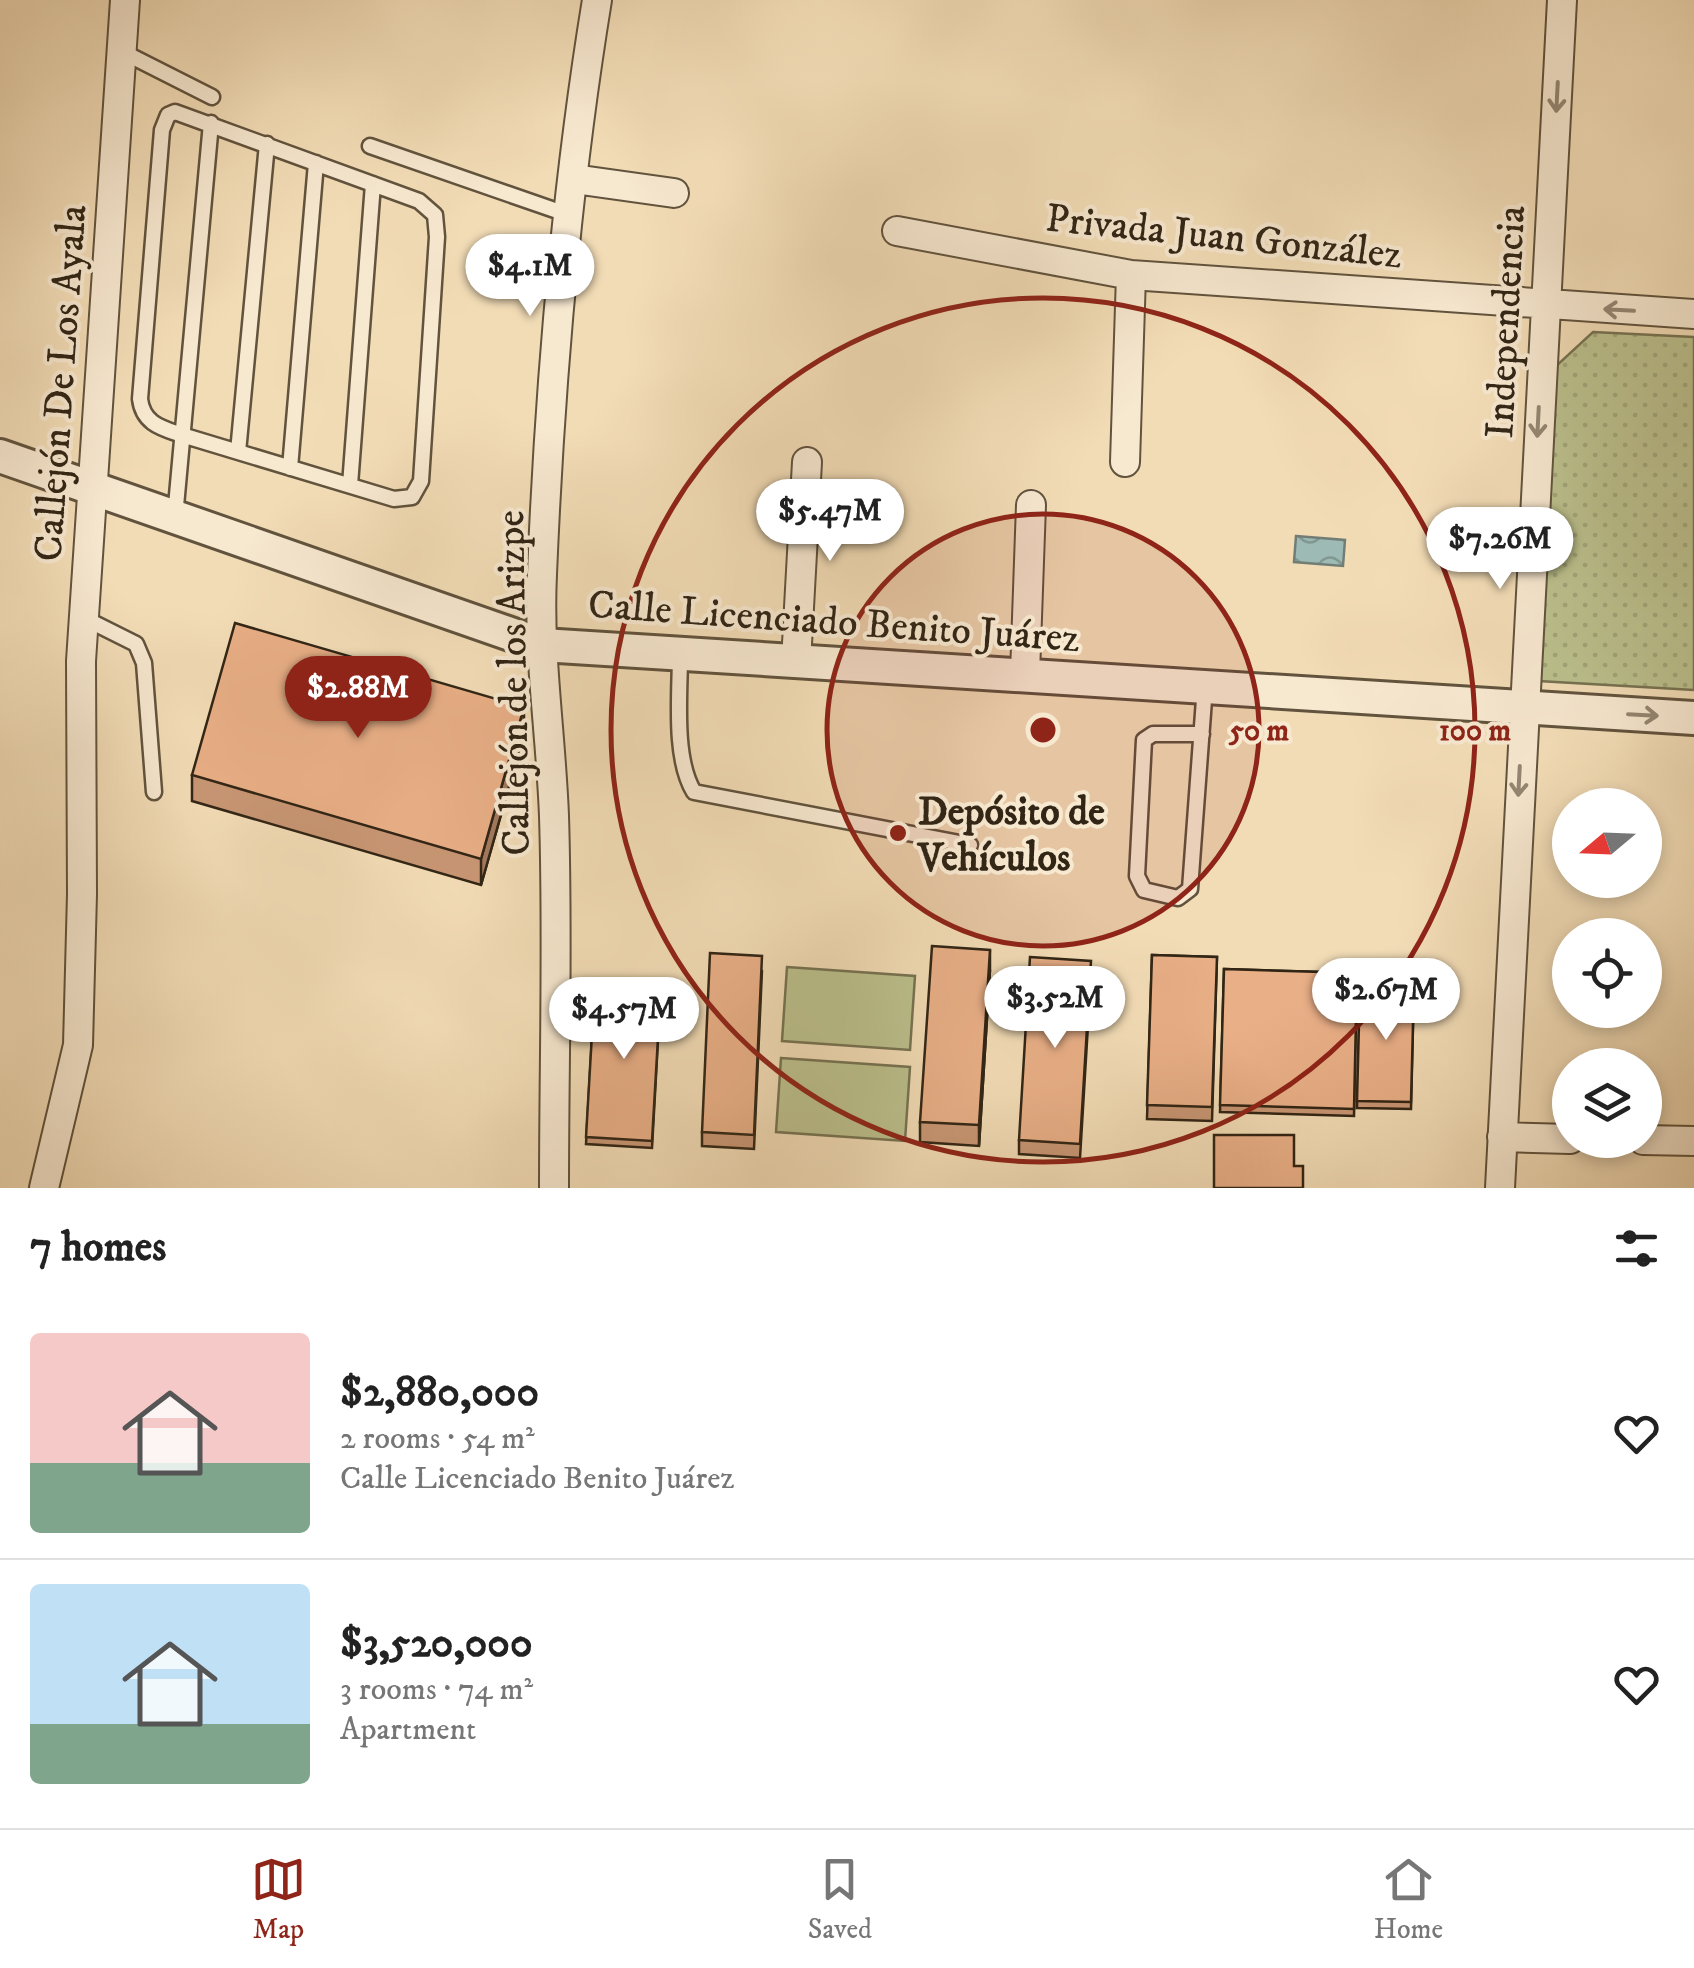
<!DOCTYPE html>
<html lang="en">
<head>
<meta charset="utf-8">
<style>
  body { margin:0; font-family:"IM FELL DW Pica",serif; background:#f6f6f6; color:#222; height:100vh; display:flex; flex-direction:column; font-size:38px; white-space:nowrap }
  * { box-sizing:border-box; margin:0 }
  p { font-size:32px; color:#767676 }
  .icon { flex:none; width:55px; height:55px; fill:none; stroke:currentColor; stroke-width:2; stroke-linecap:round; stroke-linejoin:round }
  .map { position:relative; height:1188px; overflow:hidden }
  .details { display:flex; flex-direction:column; background:#fff; flex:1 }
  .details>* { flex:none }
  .needle { width:65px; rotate:251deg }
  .buttons { position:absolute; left:1552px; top:788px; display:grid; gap:20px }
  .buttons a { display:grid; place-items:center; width:110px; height:110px; border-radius:50%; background:#fff; box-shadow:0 5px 15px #0003; font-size:50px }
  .price { position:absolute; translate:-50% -85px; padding:0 22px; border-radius:35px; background:#fff; color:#222; font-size:32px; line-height:65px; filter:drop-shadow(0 2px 5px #0008) }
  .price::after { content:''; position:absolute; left:50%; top:60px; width:30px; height:22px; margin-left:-15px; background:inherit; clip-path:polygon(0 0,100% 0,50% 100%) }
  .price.current { background:#8f2418; color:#fff }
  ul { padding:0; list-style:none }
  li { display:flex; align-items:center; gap:30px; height:250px; padding:0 30px }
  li+li { border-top:2px solid #e0e0e0 }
  li span { display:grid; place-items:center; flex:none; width:280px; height:200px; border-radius:10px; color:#555 }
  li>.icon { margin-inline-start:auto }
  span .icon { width:120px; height:120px; fill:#fffc; stroke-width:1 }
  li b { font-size:42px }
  h2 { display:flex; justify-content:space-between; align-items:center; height:120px; padding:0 30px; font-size:42px }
  .dock { display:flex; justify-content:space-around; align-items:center; height:140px; border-top:2px solid #e0e0e0; background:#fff; font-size:28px; color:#767676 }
  .dock a { display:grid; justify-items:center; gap:5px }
  .dock .current { color:#8f2418 }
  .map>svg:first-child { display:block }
  .park { fill:url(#park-dots); stroke:#767251; stroke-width:2.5 }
  .pitch { fill:#bbc08d; stroke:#767251; stroke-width:2.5 }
  .water { fill:url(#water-waves); stroke:#727e75; stroke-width:2.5 }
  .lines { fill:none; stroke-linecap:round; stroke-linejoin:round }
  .service-casing { stroke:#61533d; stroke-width:19 }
  .minor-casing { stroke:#61533d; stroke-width:32 }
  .tertiary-casing { stroke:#61533d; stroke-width:38 }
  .service { stroke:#f7e8d0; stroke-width:14 }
  .minor { stroke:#f7e8d0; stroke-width:28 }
  .tertiary { stroke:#f7e8d0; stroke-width:32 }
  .wall { fill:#c89674; stroke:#312515; stroke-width:2.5 }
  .shaded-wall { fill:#a37a5e; stroke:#312515; stroke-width:2.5 }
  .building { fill:#e9af87; stroke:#312515; stroke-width:2.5 }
  .oneway { stroke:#948672 }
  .ring { fill:none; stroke:#8f2418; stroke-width:5 }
  .poi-dot { fill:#8f2418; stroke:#f7e8d0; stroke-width:4 }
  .labels { text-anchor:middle; stroke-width:8; stroke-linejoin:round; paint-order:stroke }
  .street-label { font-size:40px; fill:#312515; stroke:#f7e8d0 }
  .poi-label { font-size:40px; font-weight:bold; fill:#312515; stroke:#f7e8d0; text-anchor:start }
  .centre { fill:#8f2418; stroke:#f7e8d0; stroke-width:5 }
  .ring-label { font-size:30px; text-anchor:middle; font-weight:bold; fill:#8f2418; stroke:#f7e8d0; stroke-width:8; stroke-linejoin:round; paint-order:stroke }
</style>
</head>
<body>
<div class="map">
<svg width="1694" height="1188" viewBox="0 0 1694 1188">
  <defs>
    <pattern id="park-dots" width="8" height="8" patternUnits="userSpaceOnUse" patternTransform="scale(2.5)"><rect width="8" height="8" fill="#bbc08d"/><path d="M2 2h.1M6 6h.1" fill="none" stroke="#a1a579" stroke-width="1.8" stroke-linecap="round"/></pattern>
    <pattern id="water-waves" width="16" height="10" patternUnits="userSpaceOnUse" patternTransform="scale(2.5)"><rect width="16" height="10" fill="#9dbab5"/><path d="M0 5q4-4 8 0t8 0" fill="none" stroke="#819792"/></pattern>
  </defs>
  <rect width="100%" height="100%" fill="#f2dcb6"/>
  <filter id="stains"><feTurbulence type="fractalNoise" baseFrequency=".002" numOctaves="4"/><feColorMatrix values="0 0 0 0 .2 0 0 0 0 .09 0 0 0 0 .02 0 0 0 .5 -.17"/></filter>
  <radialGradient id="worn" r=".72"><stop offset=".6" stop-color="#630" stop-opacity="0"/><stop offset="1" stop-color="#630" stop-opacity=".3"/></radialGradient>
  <path class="park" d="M 1593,332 L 1694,337 L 1694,690 L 1539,681 L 1555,367 Z"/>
  <path class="pitch" d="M 787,967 L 915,976 L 910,1050 L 782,1041 Z
    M 781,1058 L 910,1067 L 905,1141 L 776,1132 Z"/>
  <path class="water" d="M 1296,536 L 1345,540 L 1343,566 L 1294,562 Z"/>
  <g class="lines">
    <defs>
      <path id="service" d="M 121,51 L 212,97
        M 175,112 L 419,201 L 435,215 L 437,237 L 421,481 L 412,497 L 394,499 L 182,435 C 162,428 143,424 140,399 L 162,130 L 168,115 Z
        M 370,146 L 569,215
        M 238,452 L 267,144
        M 290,468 L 316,163
        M 350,485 L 373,184
        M 175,517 L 211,123
        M 84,618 L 136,644 L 144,663 L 154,792
        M 680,654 C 680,693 673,758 694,792 L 970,845
        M 1202,734 L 1153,734 L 1144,740 L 1137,876 L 1144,890 L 1178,898 L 1190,889 L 1205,686"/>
      <path id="minor" d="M 574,179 L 674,193
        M 897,231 L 1131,275 L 1694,314
        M 1125,462 L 1131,275
        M 796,662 L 807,462
        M 1025,674 L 1031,505
        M 1502,1137 L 1570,1139
        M 1643,1140 L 1694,1141
        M 44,1188 L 78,1045 L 82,894 L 81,661 L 125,0
        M 554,1188 C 554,1064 558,940 554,816 C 551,735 538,655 542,574 C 550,382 566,189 597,0
        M 1500,1188 L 1562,0"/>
      <path id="tertiary" d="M 0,456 L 542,645 L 1694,718"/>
    </defs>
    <use href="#service" class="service-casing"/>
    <use href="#minor" class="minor-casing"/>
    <use href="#tertiary" class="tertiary-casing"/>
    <use href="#service" class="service"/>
    <use href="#minor" class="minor"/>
    <use href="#tertiary" class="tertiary"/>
  </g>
  <path class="wall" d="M 524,734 L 481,885 L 192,801 L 192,775 Z
    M 1152,955 L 1217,957 L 1212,1121 L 1147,1119 Z
    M 1224,969 L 1357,973 L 1354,1116 L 1220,1112 Z
    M 762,970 L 754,1149 L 702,1146 L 702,1132 Z
    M 990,970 L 979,1146 L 920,1142 L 920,1122 Z
    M 1091,975 L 1080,1158 L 1019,1154 L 1019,1140 Z
    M 595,982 L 661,986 L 652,1148 L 586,1144 Z
    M 1360,984 L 1414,985 L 1411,1109 L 1357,1108 Z"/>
  <path class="shaded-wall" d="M 524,707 L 524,734 L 481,885 L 481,859 Z
    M 990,950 L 990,970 L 979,1146 L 979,1125 Z"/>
  <path class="building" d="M 235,623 L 524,707 L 481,859 L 192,775 Z
    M 932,946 L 990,950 L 979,1125 L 920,1122 Z
    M 710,953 L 762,956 L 754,1135 L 702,1132 Z
    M 1152,955 L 1217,957 L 1212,1107 L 1147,1105 Z
    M 1030,957 L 1091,961 L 1080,1144 L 1019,1140 Z
    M 1224,969 L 1357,973 L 1354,1109 L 1220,1105 Z
    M 595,982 L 661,986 L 652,1141 L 586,1137 Z
    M 1360,984 L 1414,985 L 1411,1102 L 1357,1101 Z
    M 1214,1135 L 1294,1135 L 1294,1166 L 1303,1166 L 1303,1188 L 1214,1188 Z"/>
  <defs><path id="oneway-shaft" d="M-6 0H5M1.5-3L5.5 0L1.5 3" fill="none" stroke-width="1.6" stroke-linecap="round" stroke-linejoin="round" transform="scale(2.5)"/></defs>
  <g class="oneway">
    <use href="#oneway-shaft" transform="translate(1557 97) rotate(93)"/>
    <use href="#oneway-shaft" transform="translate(1619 310) rotate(-177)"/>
    <use href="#oneway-shaft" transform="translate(1538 422) rotate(93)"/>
    <use href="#oneway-shaft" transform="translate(1643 715) rotate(3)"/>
    <use href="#oneway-shaft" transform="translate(1519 781) rotate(93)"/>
  </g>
  <circle cx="1043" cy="730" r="216" fill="#8f2418" fill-opacity=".12"/>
  <g class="ring">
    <circle cx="1043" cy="730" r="216"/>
    <circle cx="1043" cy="730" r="432"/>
  </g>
  <circle class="poi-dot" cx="898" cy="833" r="10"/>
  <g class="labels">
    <g class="street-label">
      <text transform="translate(1224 235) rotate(6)" y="14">Privada Juan González</text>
      <text transform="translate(1504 322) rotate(-87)" y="14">Independencia</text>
      <text transform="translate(59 383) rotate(-86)" y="14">Callejón De Los Ayala</text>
      <text transform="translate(834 620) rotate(4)" y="14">Calle Licenciado Benito Juárez</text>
      <text transform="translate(512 683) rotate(-91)" y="14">Callejón de los Arizpe</text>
    </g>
    <g class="poi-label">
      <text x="918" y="824">Depósito de<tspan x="918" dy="46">Vehículos</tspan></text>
    </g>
  </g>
  <circle cx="1043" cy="730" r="15" class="centre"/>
  <g class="ring-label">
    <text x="1259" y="740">50 m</text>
    <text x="1475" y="740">100 m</text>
  </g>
  <rect width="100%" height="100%" filter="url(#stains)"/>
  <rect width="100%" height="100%" fill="url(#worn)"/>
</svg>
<div class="buttons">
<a><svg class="needle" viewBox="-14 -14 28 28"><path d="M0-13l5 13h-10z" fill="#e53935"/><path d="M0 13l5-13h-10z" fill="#767676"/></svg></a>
<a><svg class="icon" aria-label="locate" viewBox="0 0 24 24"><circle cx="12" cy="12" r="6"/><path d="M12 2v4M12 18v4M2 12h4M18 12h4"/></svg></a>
<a><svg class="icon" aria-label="layers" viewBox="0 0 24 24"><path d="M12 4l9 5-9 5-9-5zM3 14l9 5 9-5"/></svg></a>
</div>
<b class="price" style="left:530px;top:319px">$4.1M</b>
<b class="price" style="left:830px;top:564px">$5.47M</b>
<b class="price" style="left:1500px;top:592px">$7.26M</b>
<b class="price current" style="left:358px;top:741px">$2.88M</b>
<b class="price" style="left:1386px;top:1043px">$2.67M</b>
<b class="price" style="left:1055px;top:1051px">$3.52M</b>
<b class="price" style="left:624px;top:1062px">$4.57M</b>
</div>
<section class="details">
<h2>7 homes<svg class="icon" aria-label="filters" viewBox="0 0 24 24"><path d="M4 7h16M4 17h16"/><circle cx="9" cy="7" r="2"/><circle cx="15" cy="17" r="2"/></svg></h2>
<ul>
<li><span style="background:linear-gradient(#f6c9c9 65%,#7fa58c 0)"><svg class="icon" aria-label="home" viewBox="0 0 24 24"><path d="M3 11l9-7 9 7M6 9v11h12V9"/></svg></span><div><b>$2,880,000</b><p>2 rooms · 54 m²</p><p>Calle Licenciado Benito Juárez</p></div><svg class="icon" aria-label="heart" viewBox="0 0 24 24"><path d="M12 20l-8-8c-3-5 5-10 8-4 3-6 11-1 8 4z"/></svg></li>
<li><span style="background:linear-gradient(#bfe0f5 70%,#7fa58c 0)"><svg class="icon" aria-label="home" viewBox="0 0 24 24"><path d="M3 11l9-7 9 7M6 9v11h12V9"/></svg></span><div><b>$3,520,000</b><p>3 rooms · 74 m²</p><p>Apartment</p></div><svg class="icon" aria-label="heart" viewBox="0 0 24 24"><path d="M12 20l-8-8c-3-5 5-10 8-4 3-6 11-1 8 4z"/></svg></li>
</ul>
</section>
<nav class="dock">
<a class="current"><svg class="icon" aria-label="map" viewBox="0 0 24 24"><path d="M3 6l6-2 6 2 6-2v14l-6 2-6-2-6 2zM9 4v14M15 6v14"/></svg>Map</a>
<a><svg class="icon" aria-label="saved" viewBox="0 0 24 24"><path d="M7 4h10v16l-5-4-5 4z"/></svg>Saved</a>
<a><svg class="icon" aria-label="home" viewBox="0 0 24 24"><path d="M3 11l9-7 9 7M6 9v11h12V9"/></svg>Home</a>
</nav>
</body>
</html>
